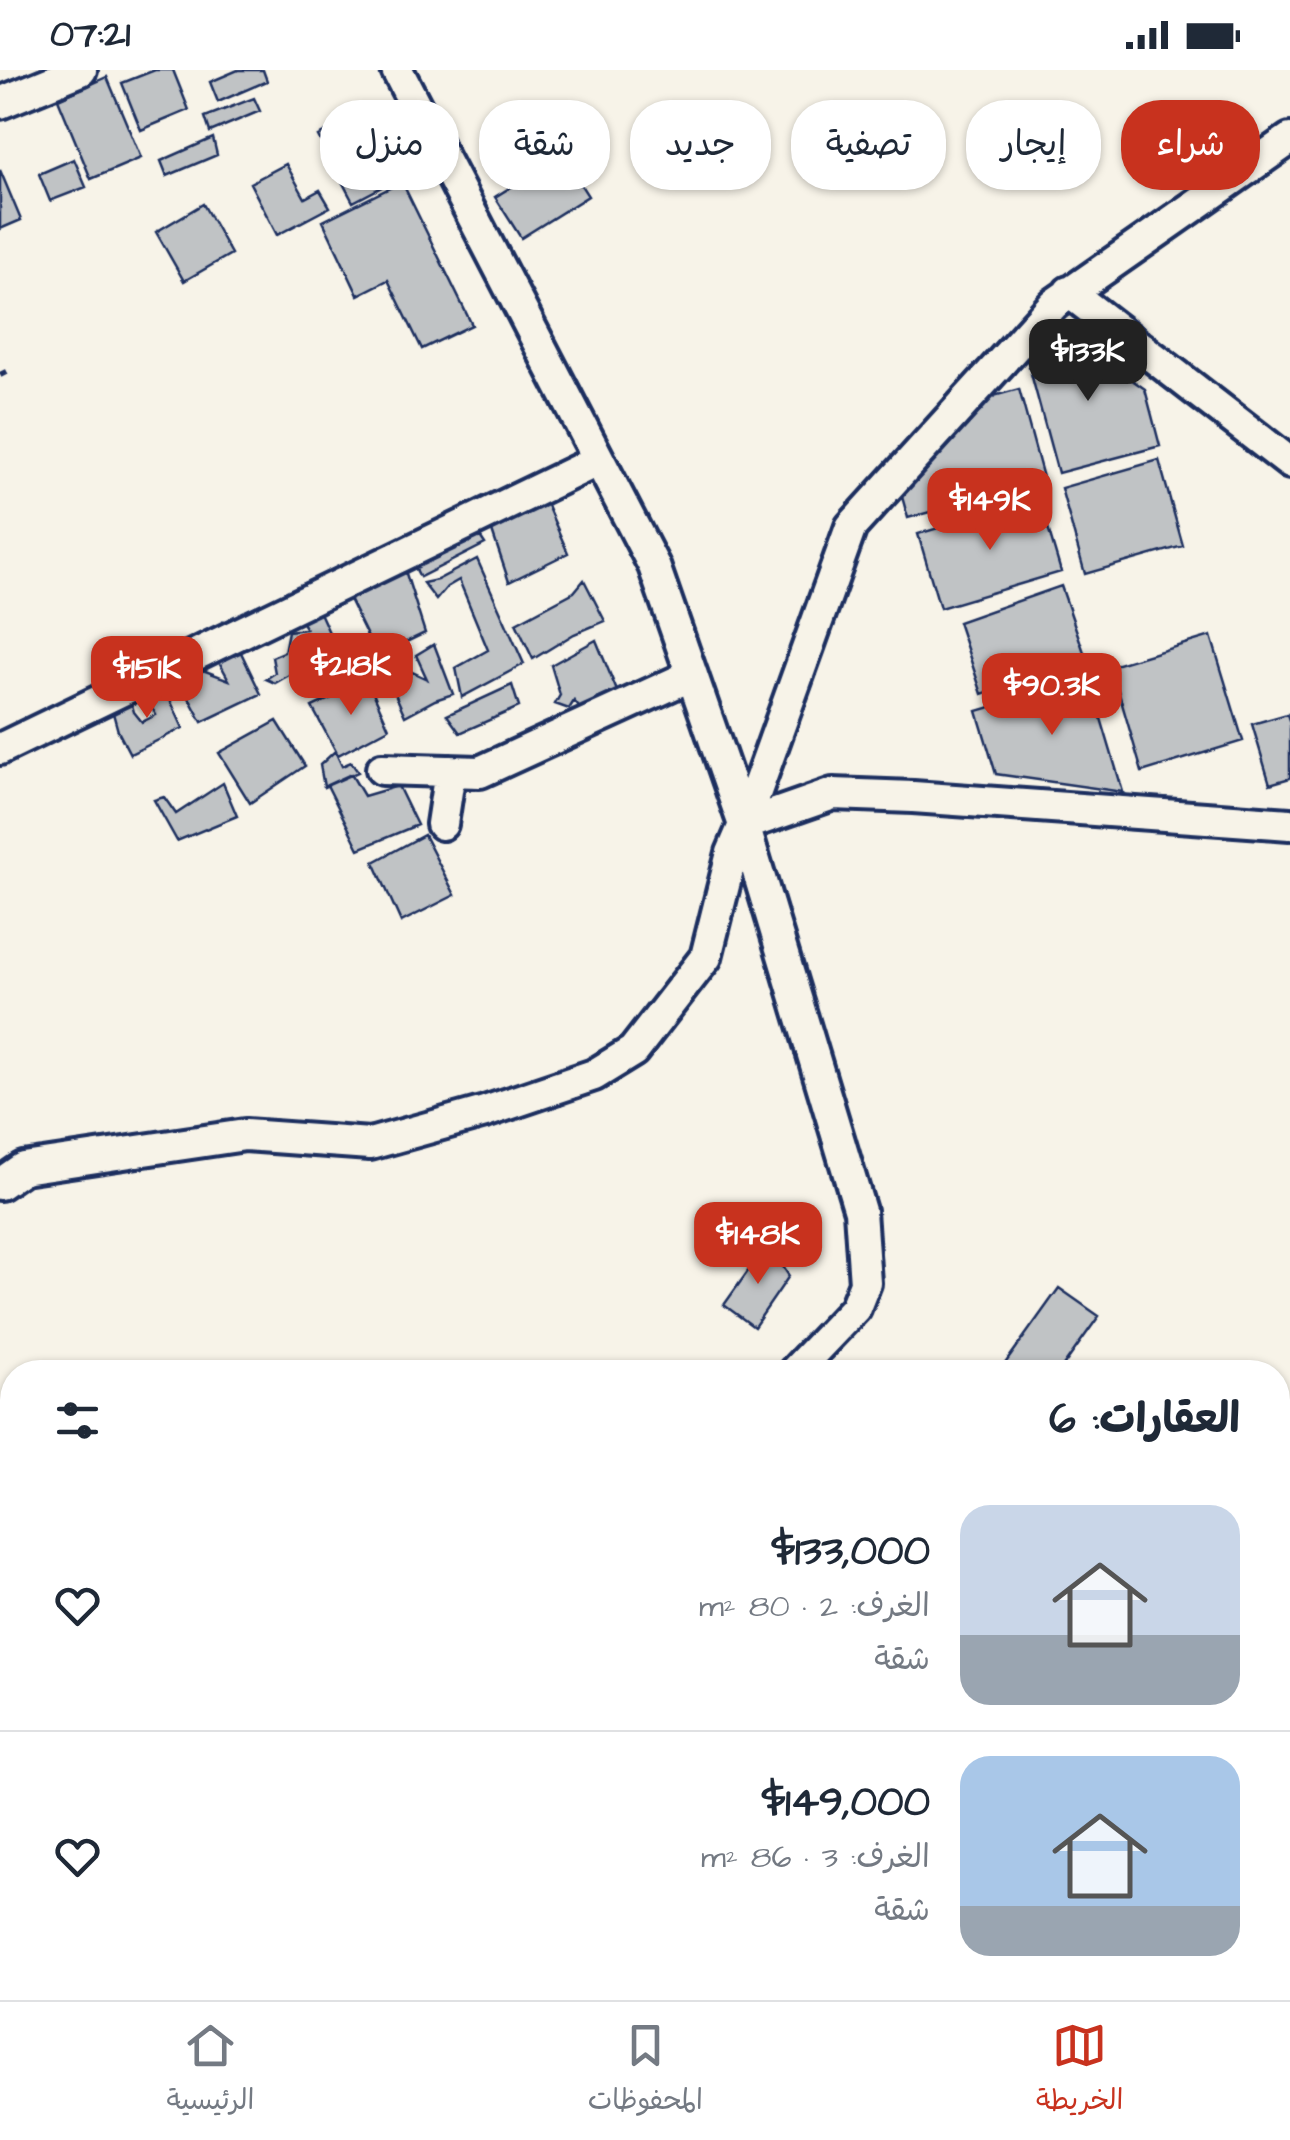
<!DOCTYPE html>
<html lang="ar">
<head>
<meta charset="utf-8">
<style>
  body { margin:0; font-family:"Architects Daughter","Playpen Sans Arabic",sans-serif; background:#f2f2f3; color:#1f2937; direction:rtl; height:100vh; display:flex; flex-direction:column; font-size:38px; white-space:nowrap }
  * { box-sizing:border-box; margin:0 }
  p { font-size:32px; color:#747a83 }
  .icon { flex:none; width:55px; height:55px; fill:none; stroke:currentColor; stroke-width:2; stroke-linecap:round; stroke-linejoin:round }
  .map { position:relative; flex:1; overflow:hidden; direction:ltr }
  .details { position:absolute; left:0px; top:1290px; width:1290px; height:640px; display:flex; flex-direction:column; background:#fff; border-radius:40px 40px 0 0; box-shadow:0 2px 8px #0004; direction:rtl }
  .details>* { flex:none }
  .top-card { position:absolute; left:30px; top:30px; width:1230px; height:90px; direction:rtl; display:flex; gap:20px }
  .price { position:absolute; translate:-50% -85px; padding:0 22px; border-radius:20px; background:#c8321e; color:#fff; font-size:32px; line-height:65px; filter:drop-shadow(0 2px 5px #0008) }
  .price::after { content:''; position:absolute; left:50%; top:60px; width:30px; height:22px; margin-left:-15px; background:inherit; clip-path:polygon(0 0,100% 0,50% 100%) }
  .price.current { background:#222; color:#fff }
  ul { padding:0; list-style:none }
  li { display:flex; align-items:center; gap:30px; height:250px; padding:0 50px }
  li+li { border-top:2px solid #e0e1e3 }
  li span { display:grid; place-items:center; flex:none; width:280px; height:200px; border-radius:30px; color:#555 }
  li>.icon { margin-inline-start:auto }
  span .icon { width:120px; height:120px; fill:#fffc; stroke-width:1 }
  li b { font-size:42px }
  h2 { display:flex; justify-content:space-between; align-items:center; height:120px; padding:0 50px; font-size:42px }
  .chip { padding:0 35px; border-radius:40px; background:#fff; box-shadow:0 2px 8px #0004; font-size:35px; line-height:90px }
  .chip.current { background:#c8321e; color:#fff }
  .status { display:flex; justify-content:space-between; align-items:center; height:70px; padding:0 50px; background:#fff; direction:ltr }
  .status svg { height:28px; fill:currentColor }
  .tabs { display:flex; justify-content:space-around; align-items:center; height:140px; border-top:2px solid #e0e1e3; background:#fff; font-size:28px; color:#747a83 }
  .tabs a { display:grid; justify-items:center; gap:5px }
  .tabs .current { color:#c8321e }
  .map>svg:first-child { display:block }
  .building { fill:#c0c3c5; stroke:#1b2f5e; stroke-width:2.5 }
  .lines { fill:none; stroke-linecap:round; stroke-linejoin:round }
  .street-casing { stroke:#1b2f5e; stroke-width:38 }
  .path { stroke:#1b2f5e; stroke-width:6; stroke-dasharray:8 8; stroke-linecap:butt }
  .street { stroke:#f7f3e8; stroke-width:30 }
</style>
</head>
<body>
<div class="status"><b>07:21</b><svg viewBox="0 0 49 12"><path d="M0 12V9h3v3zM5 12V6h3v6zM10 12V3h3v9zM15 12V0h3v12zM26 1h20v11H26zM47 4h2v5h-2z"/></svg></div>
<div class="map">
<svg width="1290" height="1930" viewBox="0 0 1290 1930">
  <rect width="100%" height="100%" fill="#f7f3e8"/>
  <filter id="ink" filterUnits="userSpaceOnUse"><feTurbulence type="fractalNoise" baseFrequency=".01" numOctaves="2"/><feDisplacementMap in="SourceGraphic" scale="20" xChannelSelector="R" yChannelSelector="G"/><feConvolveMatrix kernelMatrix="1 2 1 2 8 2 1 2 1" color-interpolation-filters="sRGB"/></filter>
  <g filter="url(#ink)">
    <path class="building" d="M 155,0 L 173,0 L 189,40 L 141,60 L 122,13 Z
      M 238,0 L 263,0 L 267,11 L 218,32 L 210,12 Z
      M 107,7 L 141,88 L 91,109 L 58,29 Z
      M 254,28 L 260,41 L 210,62 L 205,47 Z
      M 363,43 L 397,109 L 353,132 L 318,66 Z
      M 213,68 L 217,85 L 167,106 L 161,91 Z
      M 562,85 L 588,126 L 521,168 L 495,127 Z
      M 74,89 L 86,117 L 50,131 L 39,104 Z
      M 286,94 L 305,128 L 320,120 L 330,137 L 277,165 L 250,113 Z
      M 0,100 L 21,150 L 0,159 Z
      M 402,112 L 472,255 L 422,279 L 388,210 L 358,225 L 323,151 Z
      M 203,134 L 231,184 L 184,211 L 156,162 Z
      M 1064,262 L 1145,319 L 1160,376 L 1058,403 L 1023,274 Z
      M 1019,319 L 1044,411 L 908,448 L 899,416 L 979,330 Z
      M 1159,390 L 1183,476 L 1085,504 L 1061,418 Z
      M 535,408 L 568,483 L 509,512 L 489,452 Z
      M 1039,428 L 1061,502 L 940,538 L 918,464 Z
      M 466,445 L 485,474 L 420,507 L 405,478 Z
      M 477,489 L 524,594 L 462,627 L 456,598 L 488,580 L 459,510 L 447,517 L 436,530 L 423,513 L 437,510 Z
      M 402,491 L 425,563 L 377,586 L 345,521 Z
      M 584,510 L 605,551 L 574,564 L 533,589 L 516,553 L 574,522 Z
      M 1061,516 L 1086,588 L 982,624 L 958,552 Z
      M 317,536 L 336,578 L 275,613 L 266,609 L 275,603 L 272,587 L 284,582 L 288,561 L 306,559 L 296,543 Z
      M 1211,566 L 1243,671 L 1142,702 L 1111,596 Z
      M 235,570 L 261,624 L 202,652 L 177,605 L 192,596 L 229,610 L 217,588 Z
      M 596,570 L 617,621 L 582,641 L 574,631 L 569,639 L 555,634 L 560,625 L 551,595 Z
      M 434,574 L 453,624 L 435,630 L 405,646 L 383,597 L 395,594 L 427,609 L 416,585 Z
      M 1089,608 L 1123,722 L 996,704 L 977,641 Z
      M 368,611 L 389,658 L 338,685 L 312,637 Z
      M 162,612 L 183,658 L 130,684 L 118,661 L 113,643 L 130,627 L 134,642 L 142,652 L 156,645 L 143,622 Z
      M 512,615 L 519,637 L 460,663 L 447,645 Z
      M 1287,644 L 1290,653 L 1290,708 L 1270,714 L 1252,654 Z
      M 277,651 L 305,696 L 250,733 L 219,683 Z
      M 335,681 L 342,696 L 351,692 L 358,702 L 324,717 L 320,695 Z
      M 351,704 L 364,726 L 398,716 L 417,755 L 359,779 L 327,715 Z
      M 223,713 L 237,746 L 177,771 L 154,730 L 164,727 L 176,744 Z
      M 424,765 L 455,825 L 401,852 L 374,792 Z
      M 768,1173 L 789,1206 L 754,1257 L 724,1235 Z
      M 1059,1218 L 1099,1246 L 1059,1302 L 999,1302 Z"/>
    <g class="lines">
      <defs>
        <path id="street" d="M 397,0 L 654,496 L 744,755 L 860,1141 L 865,1213 L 855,1238 L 794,1302
          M 0,33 L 81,0
          M 1069,222 L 1290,393
          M 0,679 L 599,390
          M 382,699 L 480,702 L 692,605
          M 442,754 L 450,701
          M 744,755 L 833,724 L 913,727 L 1290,754
          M 0,1114 L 23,1098 L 245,1065 L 370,1074 L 485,1042 L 594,1005 L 633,981 L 706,887 L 732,783 L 744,755 L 851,457 L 1054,234 L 1290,69
          M 201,1930 L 212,1918"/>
      </defs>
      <use href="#street" class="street-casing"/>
      <path class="path" d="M 0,305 L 12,299"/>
      <use href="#street" class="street"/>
    </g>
  </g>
</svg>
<b class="price current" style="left:1088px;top:334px">$133K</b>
<b class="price" style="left:990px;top:483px">$149K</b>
<b class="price" style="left:351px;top:648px">$218K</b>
<b class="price" style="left:147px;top:651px">$151K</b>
<b class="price" style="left:1052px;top:668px">$90.3K</b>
<b class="price" style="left:758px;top:1217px">$148K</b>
<div class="top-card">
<a class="chip current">شراء</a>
<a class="chip">إيجار</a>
<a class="chip">تصفية</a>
<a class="chip">جديد</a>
<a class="chip">شقة</a>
<a class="chip">منزل</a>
</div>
<section class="details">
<h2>العقارات: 6<svg class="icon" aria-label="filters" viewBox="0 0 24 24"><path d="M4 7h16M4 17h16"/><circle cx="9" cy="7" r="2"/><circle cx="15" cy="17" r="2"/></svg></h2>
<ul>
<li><span style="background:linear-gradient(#c9d6e8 65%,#9aa5b1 0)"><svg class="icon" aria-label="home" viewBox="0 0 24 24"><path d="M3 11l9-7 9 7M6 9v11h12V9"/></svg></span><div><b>$133,000</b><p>الغرف: 2 · 80 m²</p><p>شقة</p></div><svg class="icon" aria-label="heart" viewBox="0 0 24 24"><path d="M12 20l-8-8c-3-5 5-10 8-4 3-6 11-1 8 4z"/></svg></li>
<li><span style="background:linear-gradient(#a9c7e8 75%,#9aa5b1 0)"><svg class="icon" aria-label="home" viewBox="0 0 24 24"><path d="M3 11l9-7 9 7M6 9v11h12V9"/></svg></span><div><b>$149,000</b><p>الغرف: 3 · 86 m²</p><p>شقة</p></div><svg class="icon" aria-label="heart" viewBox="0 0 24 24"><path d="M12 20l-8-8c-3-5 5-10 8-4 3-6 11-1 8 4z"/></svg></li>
</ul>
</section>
</div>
<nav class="tabs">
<a class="current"><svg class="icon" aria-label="map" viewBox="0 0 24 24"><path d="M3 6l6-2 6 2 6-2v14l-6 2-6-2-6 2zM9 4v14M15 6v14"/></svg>الخريطة</a>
<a><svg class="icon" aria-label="saved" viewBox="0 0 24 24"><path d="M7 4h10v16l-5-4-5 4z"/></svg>المحفوظات</a>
<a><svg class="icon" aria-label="home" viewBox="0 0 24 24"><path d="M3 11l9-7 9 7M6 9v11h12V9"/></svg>الرئيسية</a>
</nav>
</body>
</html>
